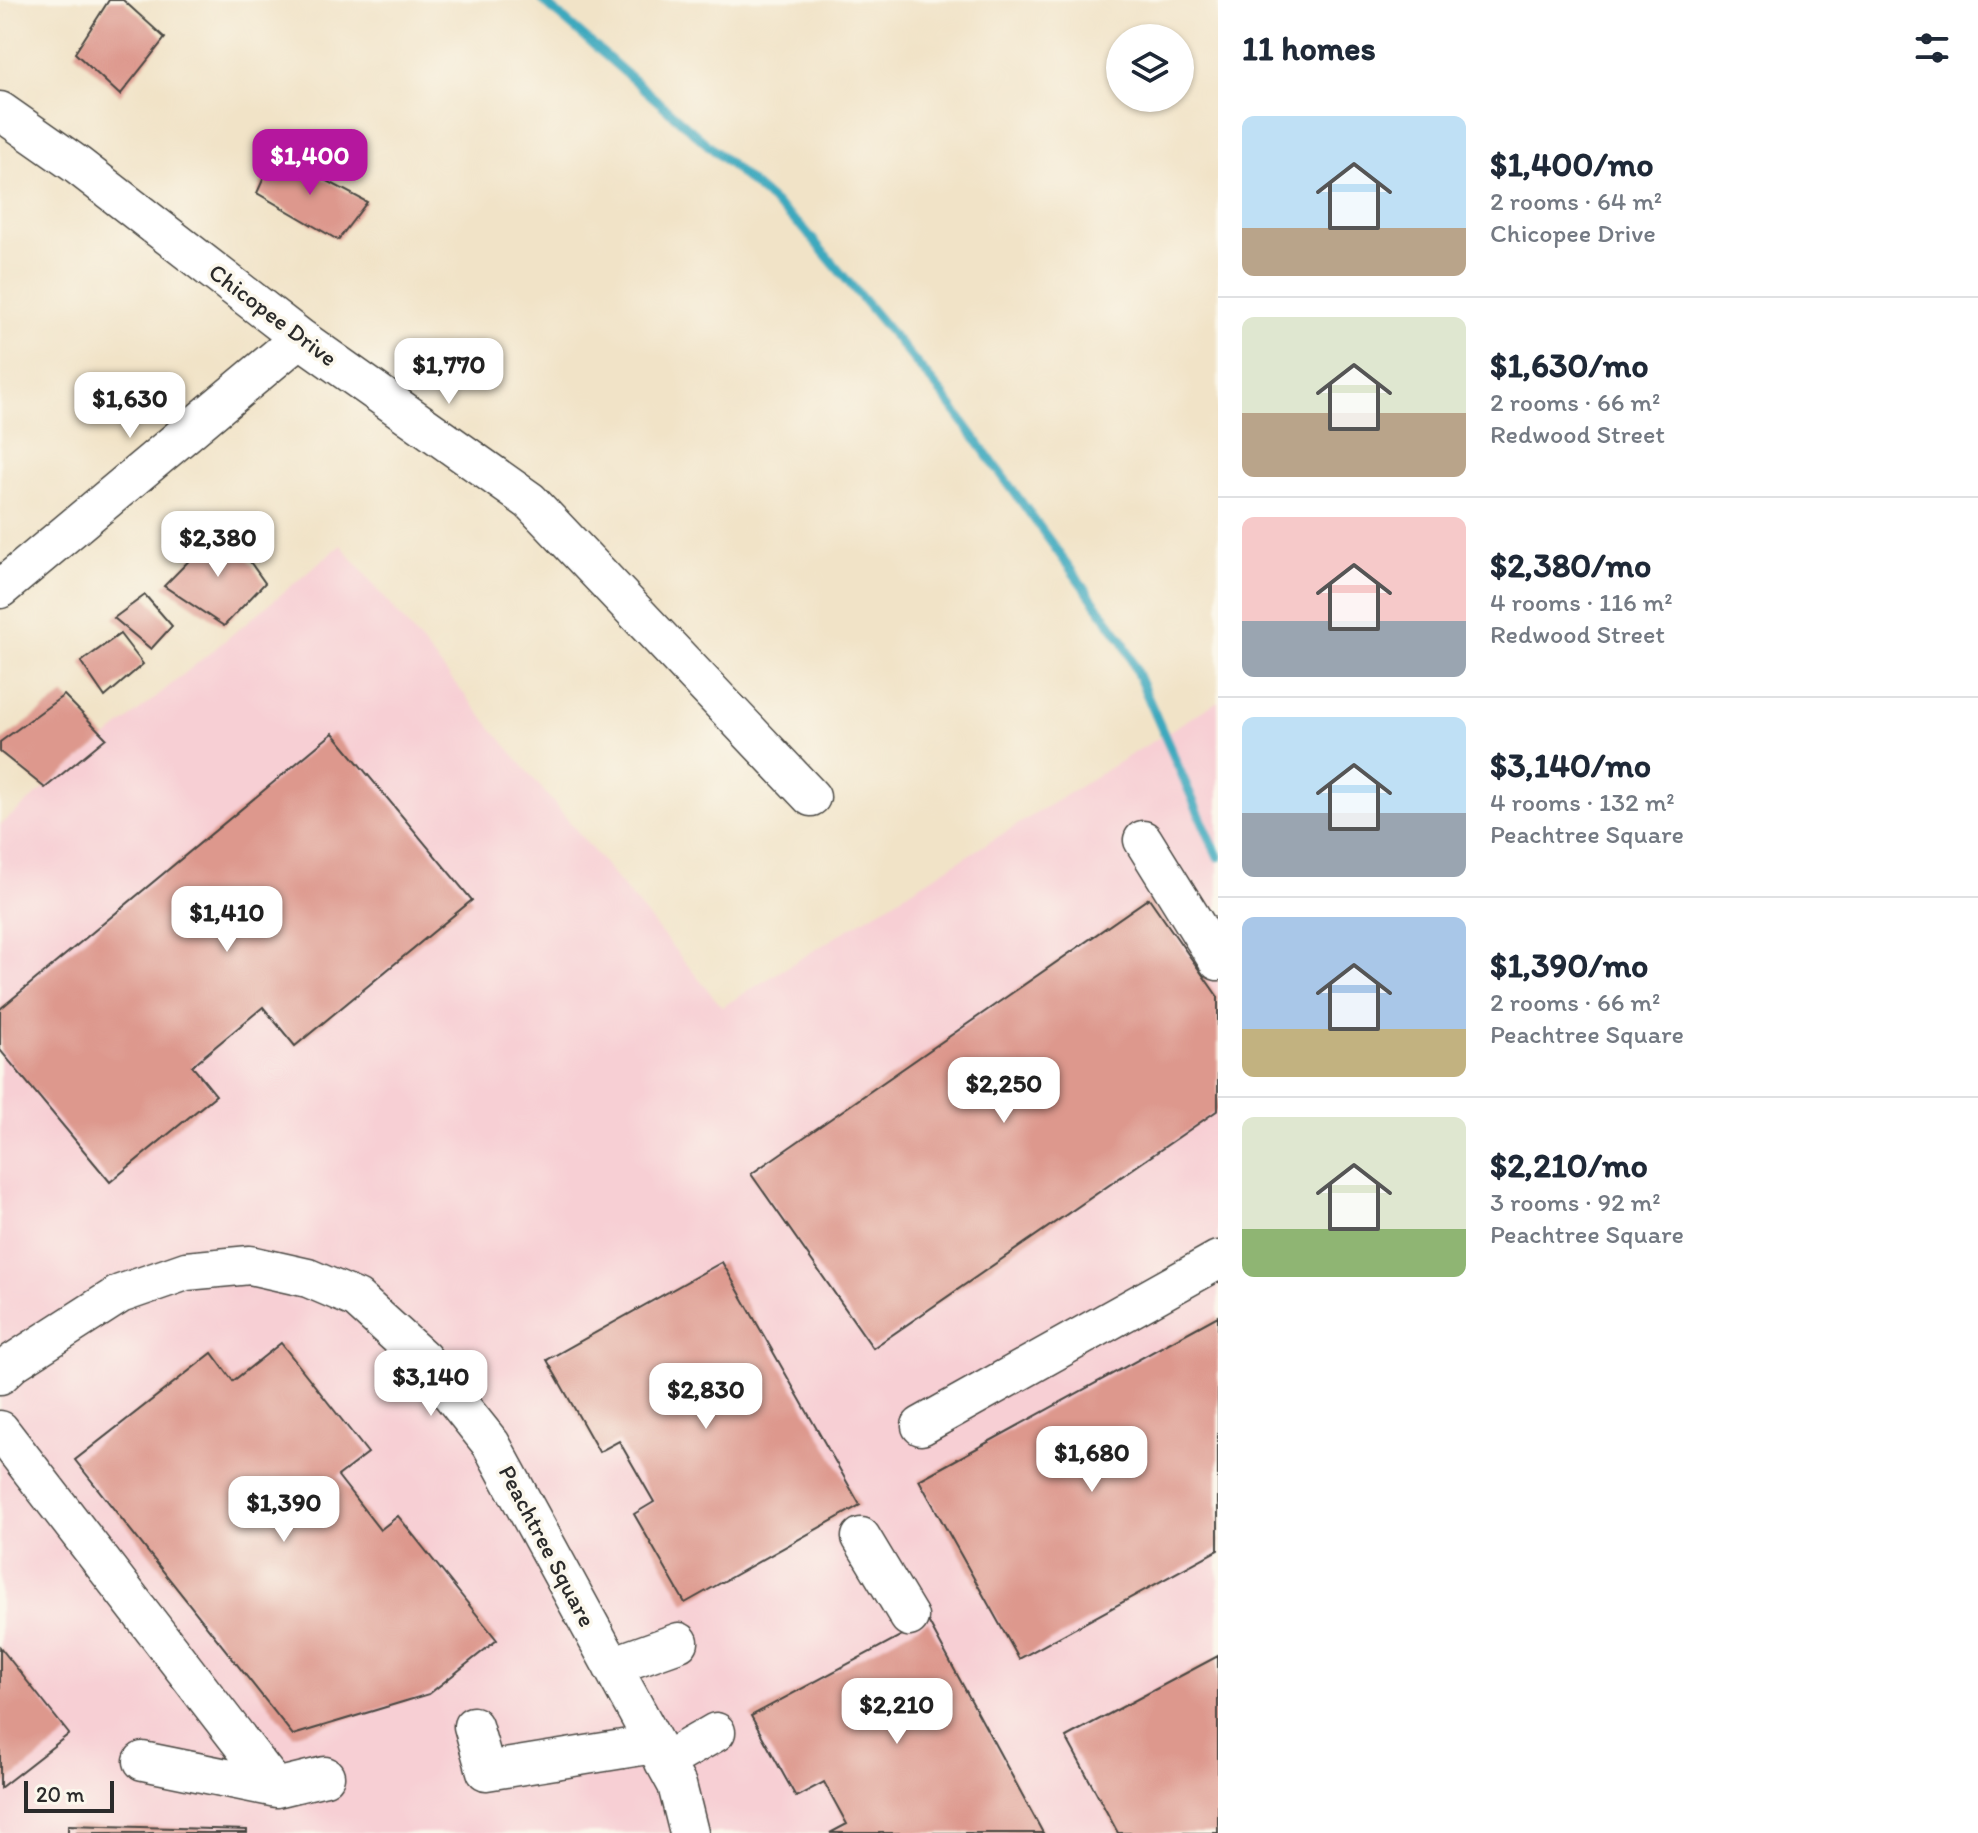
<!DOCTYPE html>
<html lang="en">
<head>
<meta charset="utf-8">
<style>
  body { margin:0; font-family:Itim,sans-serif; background:#f2f2f3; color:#1f2937; height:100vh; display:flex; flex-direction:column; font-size:30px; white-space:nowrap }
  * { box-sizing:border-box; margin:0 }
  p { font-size:26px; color:#747a83 }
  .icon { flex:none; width:44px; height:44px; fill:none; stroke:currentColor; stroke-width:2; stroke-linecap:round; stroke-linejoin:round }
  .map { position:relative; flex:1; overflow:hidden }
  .side { display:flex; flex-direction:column; background:#fff; width:760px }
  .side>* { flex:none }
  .fabs { position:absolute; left:1106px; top:24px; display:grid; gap:16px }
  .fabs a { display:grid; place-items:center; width:88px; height:88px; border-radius:50%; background:#fff; box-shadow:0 2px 6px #0004; font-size:40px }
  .scale { position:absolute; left:24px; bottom:20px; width:90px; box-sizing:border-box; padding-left:8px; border:4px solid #2b2b2b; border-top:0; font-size:22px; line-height:28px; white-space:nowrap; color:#2b2b2b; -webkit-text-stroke:6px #fbf7ec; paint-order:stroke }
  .price { position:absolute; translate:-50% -68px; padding:0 18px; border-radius:16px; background:#fff; color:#222; font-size:26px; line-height:52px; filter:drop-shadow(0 2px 4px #0008) }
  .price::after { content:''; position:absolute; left:50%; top:48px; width:24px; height:18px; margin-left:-12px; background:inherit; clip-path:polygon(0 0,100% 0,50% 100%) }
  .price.selected { background:#b5179e; color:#fff }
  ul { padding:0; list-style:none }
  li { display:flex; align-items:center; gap:24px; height:200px; padding:0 24px }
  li+li { border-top:2px solid #e0e1e3 }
  li span { display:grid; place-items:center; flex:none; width:224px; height:160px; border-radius:12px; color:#555 }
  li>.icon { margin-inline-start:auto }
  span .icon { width:96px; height:96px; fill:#fffc; stroke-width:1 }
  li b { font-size:34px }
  h2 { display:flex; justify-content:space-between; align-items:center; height:96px; padding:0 24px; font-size:34px }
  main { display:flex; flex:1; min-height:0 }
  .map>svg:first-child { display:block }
  .built { fill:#f7cfd4 }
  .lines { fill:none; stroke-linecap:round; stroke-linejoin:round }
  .stream { stroke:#3ea9be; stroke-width:9 }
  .building { fill:#dd988d }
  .minor-casing { stroke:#494742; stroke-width:41 }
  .minor { stroke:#fff; stroke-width:38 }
  .labels { text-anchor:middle; stroke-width:7; stroke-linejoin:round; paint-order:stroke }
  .street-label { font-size:24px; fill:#2b2b2b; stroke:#fbf7ec }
</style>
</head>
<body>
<main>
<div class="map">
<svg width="1218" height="1833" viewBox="0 0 1218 1833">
  <rect width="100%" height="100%" fill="#fbf7ec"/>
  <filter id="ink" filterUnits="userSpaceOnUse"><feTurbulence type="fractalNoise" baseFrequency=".0125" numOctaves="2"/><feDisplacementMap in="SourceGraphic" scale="16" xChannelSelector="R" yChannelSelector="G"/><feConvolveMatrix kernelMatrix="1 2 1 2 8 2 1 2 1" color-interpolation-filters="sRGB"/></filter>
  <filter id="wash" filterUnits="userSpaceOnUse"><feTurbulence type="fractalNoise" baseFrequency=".006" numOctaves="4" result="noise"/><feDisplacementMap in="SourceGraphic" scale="32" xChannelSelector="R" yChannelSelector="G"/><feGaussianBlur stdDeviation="1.8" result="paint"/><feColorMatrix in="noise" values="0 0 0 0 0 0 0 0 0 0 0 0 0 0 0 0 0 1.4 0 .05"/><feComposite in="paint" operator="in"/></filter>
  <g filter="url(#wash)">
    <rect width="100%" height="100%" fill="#f1e3c7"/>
    <path class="built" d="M 341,545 L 722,1007 L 1218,701 L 1218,1833 L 0,1833 L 0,825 Z"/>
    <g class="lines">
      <path class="stream" d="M 542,0 L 804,229 L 944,396 L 1123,641 L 1218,857"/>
    </g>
    <g id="blocks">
      <path class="building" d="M 109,0 L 123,0 L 165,38 L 120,95 L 75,53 Z
        M 275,153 L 367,202 L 338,240 L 257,193 Z
        M 224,525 L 265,583 L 224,626 L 164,586 Z
        M 145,595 L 172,626 L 151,649 L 114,618 Z
        M 120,634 L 143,664 L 105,697 L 81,662 Z
        M 64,695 L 106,738 L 45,788 L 0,752 L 0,742 Z
        M 333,733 L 472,900 L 295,1046 L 263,1007 L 192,1066 L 216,1095 L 110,1182 L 0,1050 L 0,1009 Z
        M 1149,898 L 1218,997 L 1218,1110 L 873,1348 L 751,1174 Z
        M 722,1262 L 860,1505 L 685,1603 L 634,1514 L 654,1502 L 619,1441 L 599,1452 L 547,1360 Z
        M 1218,1316 L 1218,1550 L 1019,1659 L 919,1480 Z
        M 281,1343 L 368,1453 L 338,1476 L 380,1530 L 398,1516 L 497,1640 L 429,1694 L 293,1735 L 75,1460 L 212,1353 L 233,1381 Z
        M 928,1621 L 1043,1833 L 830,1833 L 847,1824 L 824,1782 L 796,1797 L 751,1716 Z
        M 0,1647 L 69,1734 L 0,1788 Z
        M 1218,1656 L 1218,1833 L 1118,1833 L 1066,1737 Z
        M 68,1825 L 247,1830 L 247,1833 L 68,1833 Z"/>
    </g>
  </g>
  <g filter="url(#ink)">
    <use href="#blocks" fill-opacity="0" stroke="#494742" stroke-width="2"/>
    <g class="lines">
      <defs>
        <path id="minor" d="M 0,111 L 77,165 L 300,338 L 530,501 L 811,797
          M 0,589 L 300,338
          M 1143,840 L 1218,961
          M 0,1375 L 14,1362 L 120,1294 L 186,1271 L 250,1265 L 308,1278 L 357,1299 L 423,1359 L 491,1444 L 677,1785 L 689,1833
          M 921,1426 L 1218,1260
          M 0,1430 L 276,1788
          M 861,1537 L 909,1617
          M 612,1666 L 679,1642
          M 473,1726 L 486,1771 L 654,1744
          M 143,1761 L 276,1788 L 325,1776
          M 664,1762 L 716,1732"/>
      </defs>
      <use href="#minor" class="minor-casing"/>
      <use href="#minor" class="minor"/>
    </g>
  </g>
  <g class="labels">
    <g class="street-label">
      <text transform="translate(273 315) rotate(37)" y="8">Chicopee Drive</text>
      <text transform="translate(547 1546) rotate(62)" y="8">Peachtree Square</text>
    </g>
  </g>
</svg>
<div class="fabs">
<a><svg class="icon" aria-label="layers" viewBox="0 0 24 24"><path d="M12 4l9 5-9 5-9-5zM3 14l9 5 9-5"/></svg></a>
</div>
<div class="scale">20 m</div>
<b class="price selected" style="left:310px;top:197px">$1,400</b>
<b class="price" style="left:449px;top:406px">$1,770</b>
<b class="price" style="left:130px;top:440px">$1,630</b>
<b class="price" style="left:218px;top:579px">$2,380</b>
<b class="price" style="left:227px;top:954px">$1,410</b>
<b class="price" style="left:1004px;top:1125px">$2,250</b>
<b class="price" style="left:431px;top:1418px">$3,140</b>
<b class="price" style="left:706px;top:1431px">$2,830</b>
<b class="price" style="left:1092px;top:1494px">$1,680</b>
<b class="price" style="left:284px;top:1544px">$1,390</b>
<b class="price" style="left:897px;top:1746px">$2,210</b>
</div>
<section class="side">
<h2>11 homes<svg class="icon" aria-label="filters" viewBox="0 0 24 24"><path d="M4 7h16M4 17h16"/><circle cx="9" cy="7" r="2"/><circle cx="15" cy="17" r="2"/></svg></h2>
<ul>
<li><span style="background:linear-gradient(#bfe0f5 70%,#b9a48a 0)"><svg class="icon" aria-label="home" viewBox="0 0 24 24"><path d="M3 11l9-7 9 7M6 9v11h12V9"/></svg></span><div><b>$1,400/mo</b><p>2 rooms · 64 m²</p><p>Chicopee Drive</p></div></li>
<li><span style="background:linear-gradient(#dfe7d0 60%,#b9a48a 0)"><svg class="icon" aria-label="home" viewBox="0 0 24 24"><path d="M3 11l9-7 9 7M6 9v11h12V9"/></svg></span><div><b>$1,630/mo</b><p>2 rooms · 66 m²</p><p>Redwood Street</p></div></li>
<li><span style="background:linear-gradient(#f6c9c9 65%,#9aa5b1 0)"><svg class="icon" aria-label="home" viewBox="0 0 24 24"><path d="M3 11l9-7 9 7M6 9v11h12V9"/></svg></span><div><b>$2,380/mo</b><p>4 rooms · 116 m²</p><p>Redwood Street</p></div></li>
<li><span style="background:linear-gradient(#bfe0f5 60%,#9aa5b1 0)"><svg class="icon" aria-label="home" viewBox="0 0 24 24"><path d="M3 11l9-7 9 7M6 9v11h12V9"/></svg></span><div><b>$3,140/mo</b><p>4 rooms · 132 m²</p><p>Peachtree Square</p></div></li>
<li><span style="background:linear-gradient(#a9c7e8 70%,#c2b280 0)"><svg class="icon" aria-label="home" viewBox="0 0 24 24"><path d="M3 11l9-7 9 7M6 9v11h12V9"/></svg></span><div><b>$1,390/mo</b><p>2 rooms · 66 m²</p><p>Peachtree Square</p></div></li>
<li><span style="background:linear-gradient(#dfe7d0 70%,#8fb573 0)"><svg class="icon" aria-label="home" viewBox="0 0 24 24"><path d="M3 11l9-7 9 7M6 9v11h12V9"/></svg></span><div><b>$2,210/mo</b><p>3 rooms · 92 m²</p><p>Peachtree Square</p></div></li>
</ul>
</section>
</main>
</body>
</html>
